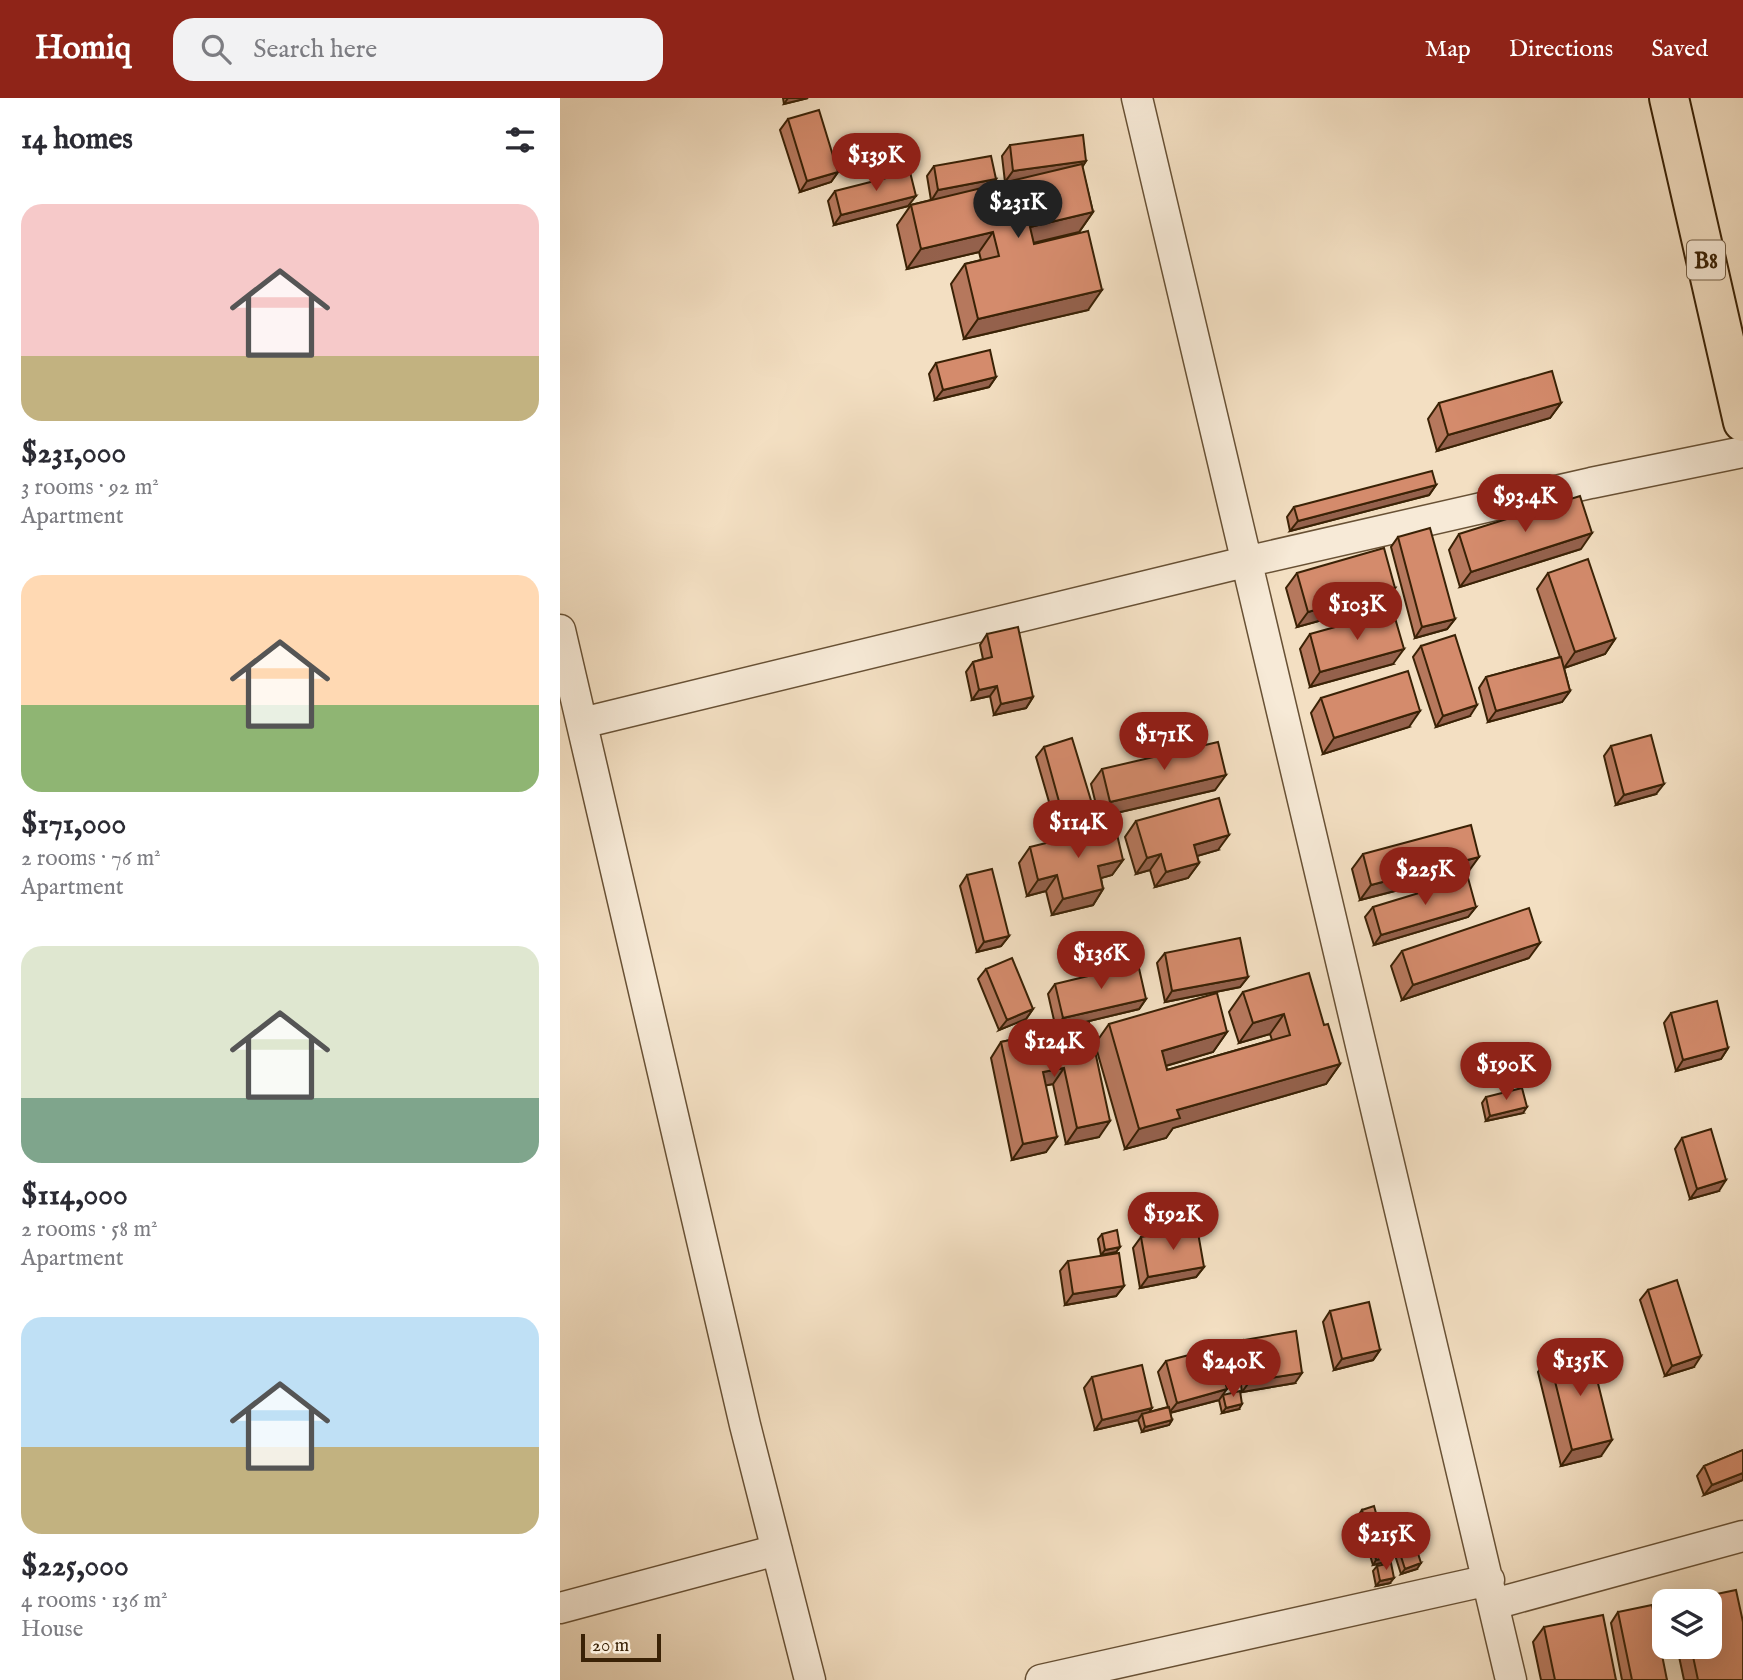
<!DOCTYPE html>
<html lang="en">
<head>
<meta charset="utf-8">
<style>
  body { margin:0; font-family:"IM FELL English",serif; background:#f2f2f3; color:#2b2b33; height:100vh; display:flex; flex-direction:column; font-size:26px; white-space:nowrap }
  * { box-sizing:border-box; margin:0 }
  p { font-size:23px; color:#7c7c81 }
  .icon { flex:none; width:38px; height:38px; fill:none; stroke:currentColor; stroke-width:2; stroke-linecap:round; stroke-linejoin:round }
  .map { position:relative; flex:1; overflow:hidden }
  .details { display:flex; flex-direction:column; background:#fff; width:560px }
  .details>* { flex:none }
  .tools { position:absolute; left:1092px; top:1491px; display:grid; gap:14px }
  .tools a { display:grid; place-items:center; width:70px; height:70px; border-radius:14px; background:#fff; box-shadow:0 7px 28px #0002; font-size:35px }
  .scale { position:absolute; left:21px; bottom:18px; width:80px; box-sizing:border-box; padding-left:7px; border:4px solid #3a2206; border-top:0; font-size:19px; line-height:24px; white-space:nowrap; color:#3a2206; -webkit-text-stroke:5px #f7ead7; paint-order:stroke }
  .price { position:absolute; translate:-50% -60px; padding:0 16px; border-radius:24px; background:#8f2418; color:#fff; font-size:23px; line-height:46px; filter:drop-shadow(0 2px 4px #0008) }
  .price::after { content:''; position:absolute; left:50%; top:42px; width:21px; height:16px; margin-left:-10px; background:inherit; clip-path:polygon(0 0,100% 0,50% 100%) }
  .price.active { background:#222; color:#fff }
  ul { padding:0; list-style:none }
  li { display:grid; align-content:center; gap:14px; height:371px; padding:0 21px }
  li span { display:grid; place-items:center; height:217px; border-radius:21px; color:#555 }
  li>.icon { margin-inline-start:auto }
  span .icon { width:126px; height:126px; fill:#fffc; stroke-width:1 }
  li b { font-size:30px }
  h2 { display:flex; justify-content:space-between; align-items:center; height:84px; padding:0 21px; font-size:30px }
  header { display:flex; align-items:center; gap:42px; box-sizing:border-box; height:98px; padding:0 35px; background:#8f2418; color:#fff }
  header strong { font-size:33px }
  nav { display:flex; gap:38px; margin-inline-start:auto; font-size:24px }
  .search { width:490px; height:63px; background:#f2f2f3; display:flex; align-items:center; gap:18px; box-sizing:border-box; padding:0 24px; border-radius:21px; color:#7c7c81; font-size:26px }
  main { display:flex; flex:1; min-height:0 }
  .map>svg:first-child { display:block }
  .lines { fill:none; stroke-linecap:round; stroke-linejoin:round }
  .minor-casing { stroke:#685135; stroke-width:33 }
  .trunk-casing { stroke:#3a2206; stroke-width:42 }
  .minor { stroke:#f7ead7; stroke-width:30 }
  .trunk { stroke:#f3dfc2; stroke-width:38 }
  .wall { fill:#b6785d; stroke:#3a2206; stroke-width:2 }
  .shaded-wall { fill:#94614c; stroke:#3a2206; stroke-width:2 }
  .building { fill:#d48b6c; stroke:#3a2206; stroke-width:2 }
  .labels { text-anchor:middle; stroke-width:5; stroke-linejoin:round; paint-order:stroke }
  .shield { fill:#f7ead7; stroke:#735e45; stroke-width:2 }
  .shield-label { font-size:23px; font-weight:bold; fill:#3a2206 }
</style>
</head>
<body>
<header>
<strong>Homiq</strong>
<div class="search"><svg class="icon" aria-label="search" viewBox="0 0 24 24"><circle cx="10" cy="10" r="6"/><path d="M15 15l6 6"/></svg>Search here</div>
<nav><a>Map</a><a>Directions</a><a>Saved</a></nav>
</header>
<main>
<section class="details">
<h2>14 homes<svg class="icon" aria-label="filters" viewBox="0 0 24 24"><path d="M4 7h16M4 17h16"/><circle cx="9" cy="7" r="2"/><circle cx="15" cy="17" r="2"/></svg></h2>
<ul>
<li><span style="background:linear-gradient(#f6c9c9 70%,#c2b280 0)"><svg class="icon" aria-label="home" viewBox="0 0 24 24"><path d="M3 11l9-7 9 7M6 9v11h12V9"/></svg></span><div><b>$231,000</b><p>3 rooms · 92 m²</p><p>Apartment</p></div></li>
<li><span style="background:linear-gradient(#ffd9b3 60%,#8fb573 0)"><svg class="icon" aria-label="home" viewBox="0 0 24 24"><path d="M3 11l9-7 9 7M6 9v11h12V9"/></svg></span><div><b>$171,000</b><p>2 rooms · 76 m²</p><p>Apartment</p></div></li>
<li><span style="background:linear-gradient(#dfe7d0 70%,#7fa58c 0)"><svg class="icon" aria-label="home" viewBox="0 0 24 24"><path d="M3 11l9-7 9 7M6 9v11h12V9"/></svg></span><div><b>$114,000</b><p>2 rooms · 58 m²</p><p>Apartment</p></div></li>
<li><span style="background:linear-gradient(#bfe0f5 60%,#c2b280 0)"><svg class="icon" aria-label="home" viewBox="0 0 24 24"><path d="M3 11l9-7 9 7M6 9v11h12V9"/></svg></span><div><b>$225,000</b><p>4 rooms · 136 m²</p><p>House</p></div></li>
</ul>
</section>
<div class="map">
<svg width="1183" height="1582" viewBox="0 0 1183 1582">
  <rect width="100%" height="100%" fill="#f3dfc2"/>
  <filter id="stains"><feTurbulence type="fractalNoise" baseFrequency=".00286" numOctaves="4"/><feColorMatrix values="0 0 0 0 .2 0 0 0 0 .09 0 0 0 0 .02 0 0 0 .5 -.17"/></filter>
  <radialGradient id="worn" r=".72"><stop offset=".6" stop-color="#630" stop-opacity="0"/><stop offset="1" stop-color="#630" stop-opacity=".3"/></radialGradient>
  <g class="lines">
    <defs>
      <path id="minor" d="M 577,0 L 951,1582
        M 0,532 L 185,1327 L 250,1582
        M 22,625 L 685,464 L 1031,385 L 1183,354
        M 934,1506 L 1183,1438
        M 0,1510 L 217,1452
        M 481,1582 L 929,1482"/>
      <path id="trunk" d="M 1109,0 L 1183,324"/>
    </defs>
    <use href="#minor" class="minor-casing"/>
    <use href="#trunk" class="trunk-casing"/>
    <use href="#minor" class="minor"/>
    <use href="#trunk" class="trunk"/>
  </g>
  <path class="wall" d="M 223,0 L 248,0 L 224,6 Z
    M 228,21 L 278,74 L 271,84 L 240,94 L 220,32 Z
    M 450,47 L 526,63 L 522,69 L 533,114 L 519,134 L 474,145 L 528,212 L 404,241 L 391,186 L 405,166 L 421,162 L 419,154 L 347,171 L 337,127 L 351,107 L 371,102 L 367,78 L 374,68 L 436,81 L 431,87 L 451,83 L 445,84 L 442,58 Z
    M 275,93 L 348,108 L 274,127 L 268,103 Z
    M 376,265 L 436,279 L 429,289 L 375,302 L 369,276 Z
    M 879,305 L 1001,305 L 990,320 L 877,353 L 868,321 Z
    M 876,387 L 869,397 L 730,433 L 727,419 L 734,409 Z
    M 899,436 L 1021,451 L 900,489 L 889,452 Z
    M 838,439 L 895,521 L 887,531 L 855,540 L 831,449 Z
    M 737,475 L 835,490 L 824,505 L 737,529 L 726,490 Z
    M 988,475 L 1055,541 L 1045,556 L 1004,570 L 1010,593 L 1002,604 L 928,624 L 919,590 L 926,579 L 1000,559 L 977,491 Z
    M 427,536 L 473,599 L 466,610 L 434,617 L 430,598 L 412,602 L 406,574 L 413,564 L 423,561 L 420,547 Z
    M 750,536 L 833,566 L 750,589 L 740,551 Z
    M 861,548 L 910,618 L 876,629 L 853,559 Z
    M 761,600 L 849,629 L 763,656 L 751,615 Z
    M 1051,648 L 1096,696 L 1056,707 L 1044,658 Z
    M 484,649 L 525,720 L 496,728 L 476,659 Z
    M 542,671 L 655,692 L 539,719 L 531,686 Z
    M 576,723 L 658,752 L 637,758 L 639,765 L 628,780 L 595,789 L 590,772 L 576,776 L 565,739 Z
    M 470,749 L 563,762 L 552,777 L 541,780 L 543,791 L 533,807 L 492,817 L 486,793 L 467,798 L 459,765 Z
    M 803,756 L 908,774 L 800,802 L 792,771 Z
    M 407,777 L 449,838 L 441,848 L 417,854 L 400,788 Z
    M 813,809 L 916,809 L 908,819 L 814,847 L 805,819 Z
    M 842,853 L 969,860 L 842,902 L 831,868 Z
    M 605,855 L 688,879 L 680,889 L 605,904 L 597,865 Z
    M 426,871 L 473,911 L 466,921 L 439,932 L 418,881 Z
    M 495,886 L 586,901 L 579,911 L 496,931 L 488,896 Z
    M 683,894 L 764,927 L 780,966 L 766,986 L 613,1030 L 606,1040 L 565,1051 L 535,946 L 549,926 L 667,934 L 653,954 L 606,968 L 607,972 L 712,942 L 710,936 L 679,945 L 669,914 Z
    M 1111,915 L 1168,950 L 1161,961 L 1116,973 L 1104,925 Z
    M 529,925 L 539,1039 L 506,1046 L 493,986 L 486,987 L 486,1054 L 452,1062 L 431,960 L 441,944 Z
    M 926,999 L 963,1015 L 926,1023 L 922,1005 Z
    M 1122,1040 L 1159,1093 L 1130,1101 L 1115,1051 Z
    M 542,1136 L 560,1149 L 556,1154 L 541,1157 L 538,1141 Z
    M 581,1139 L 644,1169 L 636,1179 L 580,1190 L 573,1150 Z
    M 508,1163 L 564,1188 L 556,1198 L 505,1207 L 500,1173 Z
    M 1088,1192 L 1134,1269 L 1105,1278 L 1080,1202 Z
    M 770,1213 L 820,1252 L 813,1262 L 774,1272 L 763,1224 Z
    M 684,1242 L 735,1285 L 682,1294 L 676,1252 Z
    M 989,1259 L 1041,1358 L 1001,1368 L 978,1274 Z
    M 606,1263 L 663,1297 L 679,1311 L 662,1315 L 659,1302 L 610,1315 L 612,1322 L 609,1327 L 582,1334 L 578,1322 L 535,1332 L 524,1290 L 532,1279 L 589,1314 L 608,1309 L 598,1274 Z
    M 1183,1352 L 1183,1382 L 1144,1397 L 1137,1378 L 1144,1368 Z
    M 802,1412 L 820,1445 L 808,1449 L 798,1418 Z
    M 813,1448 L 828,1459 L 825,1464 L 813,1467 L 809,1454 Z
    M 838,1449 L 857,1471 L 841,1476 L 834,1454 Z
    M 817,1468 L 830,1485 L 816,1488 L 813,1473 Z
    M 1058,1514 L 1107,1582 L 1062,1582 L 1051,1525 Z
    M 984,1529 L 1056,1582 L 981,1582 L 973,1544 Z
    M 1117,1549 L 1150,1549 L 1183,1582 L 1124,1582 Z"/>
  <path class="shaded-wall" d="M 228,0 L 248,0 L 224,6 Z
    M 526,63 L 519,74 L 445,84 L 453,73 Z
    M 278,74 L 271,84 L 240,94 L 247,83 Z
    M 436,81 L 428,92 L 371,103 L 378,92 Z
    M 356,98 L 348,108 L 274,127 L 281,117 Z
    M 533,114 L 519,134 L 456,149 L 470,129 Z
    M 433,134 L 419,154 L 347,171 L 361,151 Z
    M 542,192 L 528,212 L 404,241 L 418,221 Z
    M 436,279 L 429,289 L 375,302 L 383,292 Z
    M 1001,305 L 990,320 L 877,353 L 888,337 Z
    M 876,387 L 869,397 L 730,433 L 738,423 Z
    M 1032,435 L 1021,451 L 900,489 L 911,474 Z
    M 835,490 L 824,505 L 737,529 L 748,514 Z
    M 895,521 L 887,531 L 855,540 L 862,529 Z
    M 1055,541 L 1045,556 L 1004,570 L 1015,554 Z
    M 844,551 L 833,566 L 750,589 L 760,574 Z
    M 437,588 L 430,598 L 412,602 L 419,592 Z
    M 1010,593 L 1002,604 L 928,624 L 936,613 Z
    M 473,599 L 466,610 L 434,617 L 441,606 Z
    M 917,607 L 910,618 L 876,629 L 883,618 Z
    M 860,613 L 849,629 L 763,656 L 774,640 Z
    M 666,677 L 655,692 L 539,719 L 550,704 Z
    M 1104,686 L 1096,696 L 1056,707 L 1064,697 Z
    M 533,709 L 525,720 L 496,728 L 503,718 Z
    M 669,737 L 658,752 L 623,762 L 634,747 Z
    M 601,756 L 590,772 L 576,776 L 587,760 Z
    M 919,759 L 908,774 L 800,802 L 811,787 Z
    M 563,762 L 552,777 L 527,784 L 538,768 Z
    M 639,765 L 628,780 L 595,789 L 606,774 Z
    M 497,777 L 486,793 L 467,798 L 478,782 Z
    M 543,791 L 533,807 L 492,817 L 503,801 Z
    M 916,809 L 908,819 L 814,847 L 821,837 Z
    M 449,838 L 441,848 L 417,854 L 424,844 Z
    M 980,845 L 969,860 L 842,902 L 853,887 Z
    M 688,879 L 680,889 L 605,904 L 612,893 Z
    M 586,901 L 579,911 L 496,931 L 503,920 Z
    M 473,911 L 466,921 L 439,932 L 447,922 Z
    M 724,916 L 710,936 L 679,945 L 693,925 Z
    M 667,934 L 653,954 L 588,973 L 602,953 Z
    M 1168,950 L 1161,961 L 1116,973 L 1123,962 Z
    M 780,966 L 766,986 L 613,1030 L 606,1040 L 565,1051 L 579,1031 L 617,1012 Z
    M 504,970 L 493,986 L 473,990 L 483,974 Z
    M 967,1009 L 963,1015 L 926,1023 L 930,1018 Z
    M 550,1023 L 539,1039 L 506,1046 L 517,1030 Z
    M 497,1039 L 486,1054 L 452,1062 L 463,1046 Z
    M 1166,1082 L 1159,1093 L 1130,1101 L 1137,1091 Z
    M 560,1149 L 556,1154 L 541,1157 L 545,1152 Z
    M 644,1169 L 636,1179 L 580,1190 L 588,1179 Z
    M 564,1188 L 556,1198 L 505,1207 L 513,1196 Z
    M 820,1252 L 813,1262 L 774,1272 L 782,1261 Z
    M 1141,1258 L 1134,1269 L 1105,1278 L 1112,1268 Z
    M 742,1275 L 735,1285 L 682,1294 L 690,1283 Z
    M 667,1291 L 659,1302 L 609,1315 L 617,1305 Z
    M 682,1306 L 679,1311 L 662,1315 L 666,1310 Z
    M 592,1310 L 585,1320 L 582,1316 L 578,1322 L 535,1332 L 542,1322 Z
    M 612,1322 L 609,1327 L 582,1334 L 585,1329 Z
    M 1052,1342 L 1041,1358 L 1001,1368 L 1012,1352 Z
    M 1183,1375 L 1183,1382 L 1144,1397 L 1152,1387 Z
    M 823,1440 L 820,1445 L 808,1449 L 811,1444 Z
    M 828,1459 L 825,1464 L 813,1467 L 816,1462 Z
    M 861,1465 L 857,1471 L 841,1476 L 845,1471 Z
    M 834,1480 L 830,1485 L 816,1488 L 820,1483 Z"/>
  <path class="building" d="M 259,12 L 278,74 L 247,83 L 228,21 Z
    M 523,37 L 526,63 L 453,73 L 450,47 Z
    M 431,58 L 436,81 L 378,92 L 374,68 Z
    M 522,66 L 533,114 L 470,129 L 474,146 L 528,133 L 542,192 L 418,221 L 405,166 L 439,158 L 433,134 L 361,151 L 351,107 Z
    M 350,74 L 356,98 L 281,117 L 275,93 Z
    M 430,252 L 436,279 L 383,292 L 376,265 Z
    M 992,273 L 1001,305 L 888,337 L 879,305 Z
    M 872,373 L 876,387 L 738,423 L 734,409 Z
    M 1020,398 L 1032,435 L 911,474 L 899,436 Z
    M 870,430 L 895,521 L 862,529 L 838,439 Z
    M 824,450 L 835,490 L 748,514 L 737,475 Z
    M 1028,461 L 1055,541 L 1015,554 L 988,475 Z
    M 833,513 L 844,551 L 760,574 L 750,536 Z
    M 458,529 L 473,599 L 441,606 L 437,588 L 419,592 L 413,564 L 432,559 L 427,536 Z
    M 895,537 L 917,607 L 883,618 L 861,548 Z
    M 1001,559 L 1010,593 L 936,613 L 926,579 Z
    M 848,573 L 860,613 L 774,640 L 761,600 Z
    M 1091,637 L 1104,686 L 1064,697 L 1051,648 Z
    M 512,640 L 533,709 L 503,718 L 484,649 Z
    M 658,644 L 666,677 L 550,704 L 542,671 Z
    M 659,700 L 669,737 L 634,747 L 639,765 L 606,774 L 601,756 L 587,760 L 576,723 Z
    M 911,727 L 919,759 L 811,787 L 803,756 Z
    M 555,728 L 563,762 L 538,768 L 543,791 L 503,801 L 497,777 L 478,782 L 470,749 Z
    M 432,771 L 449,838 L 424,844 L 407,777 Z
    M 908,780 L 916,809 L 821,837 L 813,809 Z
    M 969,810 L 980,845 L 853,887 L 842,853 Z
    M 680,840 L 688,879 L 612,893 L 605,855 Z
    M 452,860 L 473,911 L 447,922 L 426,871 Z
    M 578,866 L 586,901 L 503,920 L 495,886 Z
    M 749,875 L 764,927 L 768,926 L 780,966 L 617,1012 L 620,1020 L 579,1031 L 549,926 L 657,895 L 667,934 L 602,953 L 607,972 L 730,937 L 724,916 L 693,925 L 683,894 Z
    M 1157,903 L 1168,950 L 1123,962 L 1111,915 Z
    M 529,925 L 550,1023 L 517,1030 L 504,970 L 483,974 L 497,1039 L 463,1046 L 441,944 Z
    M 962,990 L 967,1009 L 930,1018 L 926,999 Z
    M 1151,1031 L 1166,1082 L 1137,1091 L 1122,1040 Z
    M 637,1129 L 644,1169 L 588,1179 L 581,1139 Z
    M 557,1132 L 560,1149 L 545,1152 L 542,1136 Z
    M 559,1155 L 564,1188 L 513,1196 L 508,1163 Z
    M 1117,1182 L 1141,1258 L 1112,1268 L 1088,1192 Z
    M 809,1204 L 820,1252 L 782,1261 L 770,1213 Z
    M 736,1233 L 742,1275 L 690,1283 L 684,1242 Z
    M 1029,1249 L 1052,1342 L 1012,1352 L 989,1259 Z
    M 656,1250 L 667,1291 L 617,1305 L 606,1263 Z
    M 582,1267 L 592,1310 L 542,1322 L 532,1279 Z
    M 680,1293 L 682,1306 L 666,1310 L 663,1297 Z
    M 609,1309 L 612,1322 L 585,1329 L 582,1316 Z
    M 1183,1352 L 1183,1375 L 1152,1387 L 1144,1368 Z
    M 814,1408 L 823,1440 L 811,1444 L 802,1412 Z
    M 854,1443 L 861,1465 L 845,1471 L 838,1449 Z
    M 825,1445 L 828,1459 L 816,1462 L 813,1448 Z
    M 831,1465 L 834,1480 L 820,1483 L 817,1468 Z
    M 1176,1492 L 1183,1524 L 1183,1582 L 1138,1582 L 1131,1549 L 1150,1549 L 1150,1503 L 1123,1503 Z
    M 1092,1507 L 1107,1582 L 1072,1582 L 1058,1514 Z
    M 1043,1517 L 1056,1582 L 995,1582 L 984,1529 Z"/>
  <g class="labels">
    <rect class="shield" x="1127" y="142.5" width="38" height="39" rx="5"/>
    <g class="shield-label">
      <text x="1146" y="170">B8</text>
    </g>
  </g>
  <rect width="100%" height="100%" filter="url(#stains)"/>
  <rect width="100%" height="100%" fill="url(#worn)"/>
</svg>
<div class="tools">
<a><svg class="icon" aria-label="layers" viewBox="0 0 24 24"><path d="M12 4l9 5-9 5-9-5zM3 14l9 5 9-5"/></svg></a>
</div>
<div class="scale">20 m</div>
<b class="price" style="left:316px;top:95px">$139K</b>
<b class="price active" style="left:458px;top:142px">$231K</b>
<b class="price" style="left:965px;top:436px">$93.4K</b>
<b class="price" style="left:797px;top:544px">$103K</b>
<b class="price" style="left:604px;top:674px">$171K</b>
<b class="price" style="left:518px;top:762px">$114K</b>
<b class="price" style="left:865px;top:809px">$225K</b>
<b class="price" style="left:541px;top:893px">$136K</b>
<b class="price" style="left:494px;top:981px">$124K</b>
<b class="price" style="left:946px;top:1004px">$190K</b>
<b class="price" style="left:613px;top:1154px">$192K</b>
<b class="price" style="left:1020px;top:1300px">$135K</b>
<b class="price" style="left:673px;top:1301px">$240K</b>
<b class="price" style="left:826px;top:1474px">$215K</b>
</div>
</main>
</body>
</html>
